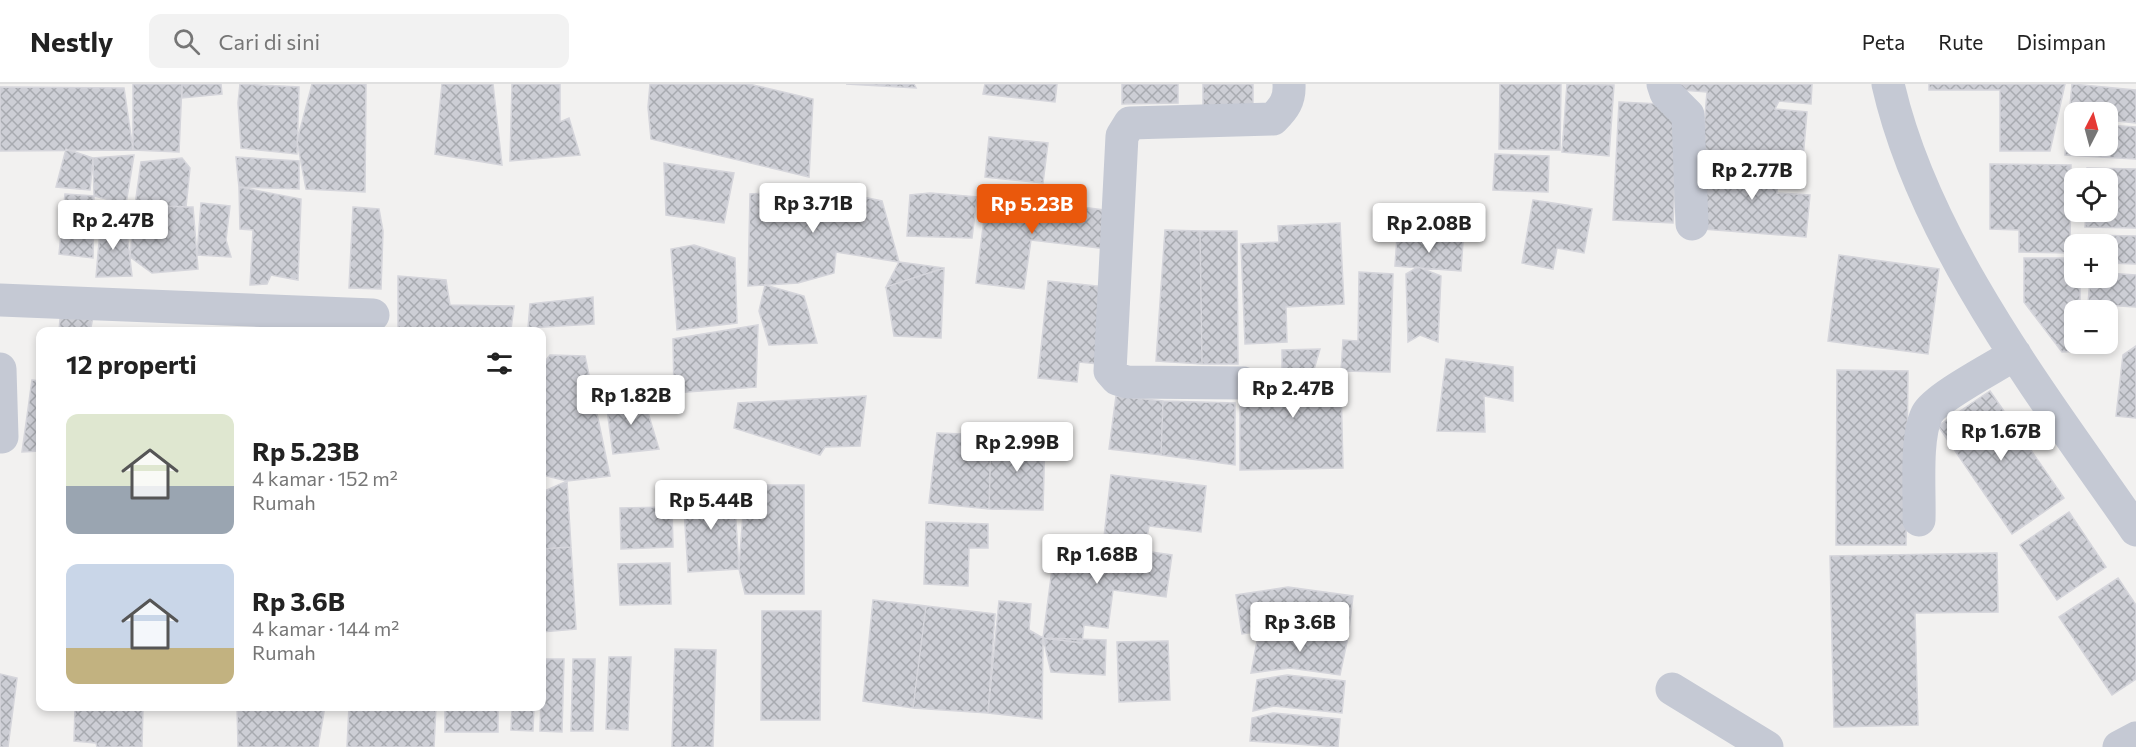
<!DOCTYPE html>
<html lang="id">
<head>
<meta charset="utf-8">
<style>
  body { margin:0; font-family:Commissioner,sans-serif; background:#f2f2f2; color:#222; height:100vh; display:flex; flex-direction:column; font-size:22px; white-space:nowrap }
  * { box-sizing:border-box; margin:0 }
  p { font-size:20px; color:#767676 }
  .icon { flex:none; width:33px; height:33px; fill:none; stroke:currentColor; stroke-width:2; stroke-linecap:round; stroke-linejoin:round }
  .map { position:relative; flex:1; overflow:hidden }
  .sheet { position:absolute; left:36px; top:243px; width:510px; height:384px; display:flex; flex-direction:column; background:#fff; border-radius:12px; box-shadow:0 3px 9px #0003 }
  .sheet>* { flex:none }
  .needle { width:39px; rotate:6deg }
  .fabs { position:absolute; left:2064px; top:18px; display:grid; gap:12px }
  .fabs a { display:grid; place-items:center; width:54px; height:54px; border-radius:12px; background:#fff; box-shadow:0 3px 9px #0003; font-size:30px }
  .price { position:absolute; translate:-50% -51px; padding:0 14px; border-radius:6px; background:#fff; color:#222; font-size:20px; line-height:39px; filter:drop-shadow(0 2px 3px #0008) }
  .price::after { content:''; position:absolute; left:50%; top:36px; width:18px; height:14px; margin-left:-9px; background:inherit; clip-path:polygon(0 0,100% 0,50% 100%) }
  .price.selected { background:#ea580c; color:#fff }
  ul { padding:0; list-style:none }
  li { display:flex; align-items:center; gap:18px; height:150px; padding:0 30px }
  li span { display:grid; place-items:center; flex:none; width:168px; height:120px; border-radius:12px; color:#555 }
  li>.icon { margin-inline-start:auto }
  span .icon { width:72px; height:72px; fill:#fffc; stroke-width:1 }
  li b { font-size:26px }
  h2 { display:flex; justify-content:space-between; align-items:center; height:72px; padding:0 30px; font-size:26px }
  header { display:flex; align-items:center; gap:36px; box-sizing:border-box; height:84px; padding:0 30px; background:#fff; border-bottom:2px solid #e0e0e0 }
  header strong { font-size:28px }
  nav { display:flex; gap:33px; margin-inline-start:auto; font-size:21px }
  .search { width:420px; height:54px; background:#f2f2f2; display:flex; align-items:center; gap:15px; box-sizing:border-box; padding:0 21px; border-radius:12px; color:#767676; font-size:22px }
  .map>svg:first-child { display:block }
  .building { fill:url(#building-cross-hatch); stroke:#d5d5db; stroke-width:1.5 }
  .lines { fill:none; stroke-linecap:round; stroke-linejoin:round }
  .minor { stroke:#c5c9d4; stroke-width:33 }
</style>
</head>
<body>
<header>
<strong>Nestly</strong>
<div class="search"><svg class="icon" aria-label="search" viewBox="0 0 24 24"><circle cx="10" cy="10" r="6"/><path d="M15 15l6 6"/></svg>Cari di sini</div>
<nav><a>Peta</a><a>Rute</a><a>Disimpan</a></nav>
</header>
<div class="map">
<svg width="2136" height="663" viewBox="0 0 2136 663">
  <defs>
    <pattern id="building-cross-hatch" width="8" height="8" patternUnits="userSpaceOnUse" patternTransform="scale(1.5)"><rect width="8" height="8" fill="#cdced5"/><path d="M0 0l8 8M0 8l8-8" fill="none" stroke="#a8aab0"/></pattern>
  </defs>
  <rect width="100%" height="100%" fill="#f2f1f0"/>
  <path class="building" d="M 133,0 L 182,0 L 179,68 L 133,66 Z
    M 182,0 L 221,0 L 222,10 L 182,14 Z
    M 240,0 L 299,3 L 297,70 L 241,64 L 238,19 Z
    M 312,0 L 366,0 L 365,108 L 306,105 L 297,57 Z
    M 442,0 L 493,0 L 502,81 L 435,70 Z
    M 512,0 L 560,0 L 560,38 L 569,34 L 580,71 L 510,77 Z
    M 650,0 L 749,0 L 813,15 L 809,93 L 651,55 L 648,23 Z
    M 846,0 L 914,0 L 916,4 Z
    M 985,0 L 1057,0 L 1055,18 L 983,10 Z
    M 1122,0 L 1178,0 L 1178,19 L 1122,20 Z
    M 1203,0 L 1253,0 L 1253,23 L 1203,23 Z
    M 1500,0 L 1561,0 L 1560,66 L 1499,65 Z
    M 1567,0 L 1614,1 L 1609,72 L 1562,68 Z
    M 1671,0 L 1812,0 L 1811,20 L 1779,17 L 1775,25 L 1807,28 L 1803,75 L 1702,68 L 1707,8 L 1670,5 Z
    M 1929,0 L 2065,0 L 2050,67 L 2000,67 L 2000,6 L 1929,6 Z
    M 2072,0 L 2136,6 L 2136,39 L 2108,36 L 2108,28 L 2074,28 L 2074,33 L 2069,33 Z
    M 0,3 L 124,4 L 133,66 L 0,67 Z
    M 1619,18 L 1679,21 L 1673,139 L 1613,136 Z
    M 2067,39 L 2074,40 L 2074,62 L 2108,62 L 2108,41 L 2136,43 L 2136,75 L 2065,71 Z
    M 989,53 L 1048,59 L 1043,99 L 985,93 Z
    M 66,65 L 93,74 L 90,106 L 56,103 Z
    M 1495,70 L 1549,72 L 1548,108 L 1493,106 Z
    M 134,71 L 126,120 L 94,112 L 93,74 Z
    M 236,73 L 299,77 L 299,105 L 239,103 Z
    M 182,74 L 190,84 L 186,123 L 135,121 L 141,78 Z
    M 1709,75 L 1779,81 L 1777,109 L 1810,111 L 1806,153 L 1703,145 Z
    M 664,79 L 734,89 L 724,139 L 666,131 Z
    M 1990,80 L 2071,81 L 2070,169 L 2019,168 L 2019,146 L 1990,145 Z
    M 2087,84 L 2136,85 L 2136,144 L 2085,143 L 2086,128 L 2108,128 L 2108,94 L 2087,94 Z
    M 239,103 L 301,115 L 298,196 L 271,191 L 267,200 L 250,201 L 253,146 L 240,145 Z
    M 829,106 L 882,117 L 899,178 L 836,168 L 834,189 L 798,199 L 748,202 L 750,110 Z
    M 930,109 L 977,113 L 972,154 L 907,152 L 910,111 Z
    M 65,110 L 94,112 L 93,174 L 59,170 Z
    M 987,111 L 1112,127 L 1107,165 L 1031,156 L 1024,205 L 976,199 Z
    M 1533,116 L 1592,125 L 1584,169 L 1557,164 L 1553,185 L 1522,179 Z
    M 201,119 L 230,122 L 226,156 L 231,173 L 197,171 Z
    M 135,121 L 193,123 L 198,185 L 152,189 L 130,173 Z
    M 353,123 L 379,125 L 383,147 L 381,205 L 349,204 Z
    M 101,135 L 126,140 L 132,192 L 96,193 Z
    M 1340,139 L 1344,220 L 1286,223 L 1287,258 L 1245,260 L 1241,160 L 1279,158 L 1278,142 Z
    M 1165,146 L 1200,147 L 1202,280 L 1156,277 Z
    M 1200,147 L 1237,147 L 1238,280 L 1202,280 Z
    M 2080,151 L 2136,152 L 2136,180 L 2108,179 L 2108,160 L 2082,160 Z
    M 1397,152 L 1463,157 L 1461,187 L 1395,182 Z
    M 694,161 L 735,174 L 737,239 L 677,246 L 671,165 Z
    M 1839,171 L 1939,185 L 1928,270 L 1828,257 Z
    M 2024,174 L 2074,174 L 2074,194 L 2080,194 L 2080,226 L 2074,226 L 2074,260 L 2080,260 L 2081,267 L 2062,268 L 2024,218 Z
    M 899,178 L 944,184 L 886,203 Z
    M 1418,183 L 1441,192 L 1438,258 L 1420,251 L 1408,258 L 1406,190 Z
    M 944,184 L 941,254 L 894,252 L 886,203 Z
    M 1359,188 L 1393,190 L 1390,288 L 1341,287 L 1343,256 L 1358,257 Z
    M 2108,189 L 2136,191 L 2136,223 L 2088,220 L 2090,194 L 2108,194 Z
    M 398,192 L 446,196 L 450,221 L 514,222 L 511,245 L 398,248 Z
    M 1048,197 L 1106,203 L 1098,280 L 1079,278 L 1077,298 L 1038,294 Z
    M 765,201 L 804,212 L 817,259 L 769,261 L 759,227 Z
    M 593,213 L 594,240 L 528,244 L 530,220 Z
    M 61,221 L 94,228 L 90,248 L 59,248 Z
    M 758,241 L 756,303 L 674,309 L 673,255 Z
    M 2136,262 L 2136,334 L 2116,332 L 2123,271 Z
    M 1320,265 L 1312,292 L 1341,301 L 1343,384 L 1240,386 L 1240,309 L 1264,309 L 1264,289 L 1282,289 L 1282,266 Z
    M 550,271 L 585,272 L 610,392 L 567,397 L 542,391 L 542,281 Z
    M 1446,275 L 1513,283 L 1513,317 L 1484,312 L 1485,348 L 1437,347 Z
    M 1837,286 L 1908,287 L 1906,461 L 1836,461 Z
    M 32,296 L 40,297 L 40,367 L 22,368 Z
    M 1990,307 L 2064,414 L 2012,450 L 1938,342 Z
    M 643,312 L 659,365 L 613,370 L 606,318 Z
    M 866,312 L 860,362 L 825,363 L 820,371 L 734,344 L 738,319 Z
    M 1116,312 L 1163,317 L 1161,371 L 1109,365 Z
    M 1163,317 L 1235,319 L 1235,381 L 1161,371 Z
    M 937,349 L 991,351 L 989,425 L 929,419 Z
    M 991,351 L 1045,353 L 1043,426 L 989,425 Z
    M 1111,391 L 1206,402 L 1201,448 L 1149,442 L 1146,458 L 1104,453 Z
    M 567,397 L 571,463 L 542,465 L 542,408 Z
    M 745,401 L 804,401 L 804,510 L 745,510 L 739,485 Z
    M 734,406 L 739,485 L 688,488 L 683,409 Z
    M 672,423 L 673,463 L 621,465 L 620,424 Z
    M 2069,428 L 2106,483 L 2057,516 L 2020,461 Z
    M 926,438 L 988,440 L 988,464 L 969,464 L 968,502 L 924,500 Z
    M 1056,455 L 1172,471 L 1166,513 L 1113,506 L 1108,544 L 1084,541 L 1082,559 L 1043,554 Z
    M 571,463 L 576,545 L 542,548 L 542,465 Z
    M 1997,469 L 1998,528 L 1915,529 L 1918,641 L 1834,643 L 1830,472 Z
    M 670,479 L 671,520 L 620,521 L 618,480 Z
    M 2118,494 L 2136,521 L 2136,595 L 2112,611 L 2059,533 Z
    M 1288,503 L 1353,512 L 1348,553 L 1281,544 L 1242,550 L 1236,511 Z
    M 873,516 L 926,522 L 913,624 L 863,617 Z
    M 999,517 L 1031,520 L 1029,546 L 1043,554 L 1042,635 L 988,629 Z
    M 926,522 L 995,530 L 988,629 L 913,624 Z
    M 762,527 L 821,527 L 820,636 L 761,636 Z
    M 1284,549 L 1348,553 L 1340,591 L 1290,584 L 1251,589 L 1257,557 Z
    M 1043,554 L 1106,556 L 1105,591 L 1051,588 Z
    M 1168,557 L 1170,616 L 1119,618 L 1117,558 Z
    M 675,565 L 716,566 L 713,663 L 672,663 Z
    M 609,573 L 631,573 L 628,646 L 606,645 Z
    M 542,575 L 564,575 L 562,648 L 540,647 Z
    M 573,575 L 595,575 L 593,647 L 571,647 Z
    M 0,590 L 17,594 L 8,663 L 0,663 Z
    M 1287,591 L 1345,597 L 1342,629 L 1274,622 L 1253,627 L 1257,596 Z
    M 75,622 L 143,622 L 142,663 L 97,663 L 96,659 L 74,657 Z
    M 237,622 L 325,622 L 318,663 L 238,663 Z
    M 349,622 L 436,622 L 434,663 L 347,663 Z
    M 445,622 L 498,622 L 498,648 L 445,648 Z
    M 512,622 L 534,622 L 533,647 L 511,646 Z
    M 1273,629 L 1340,635 L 1338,663 L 1250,657 L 1252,634 Z"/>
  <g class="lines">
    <path class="minor" d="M 1663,0 L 1666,9 L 1688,31 L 1692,140
      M 1888,0 C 1924,159 2044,313 2136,446
      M 0,216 L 373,231
      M 0,285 L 2,353
      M 1243,299 L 1127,298 L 1117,295 L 1110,287 L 1122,52 L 1130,39 L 1273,35 C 1284,24 1290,16 1289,0
      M 1919,436 C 1920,408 1915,354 1927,330 C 1936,313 1997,282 2015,270
      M 1672,605 L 1767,663
      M 2119,663 L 2136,654"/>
  </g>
</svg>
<div class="fabs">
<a><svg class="needle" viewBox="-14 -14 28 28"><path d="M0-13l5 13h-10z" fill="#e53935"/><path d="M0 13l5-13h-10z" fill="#767676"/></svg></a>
<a><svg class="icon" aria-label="locate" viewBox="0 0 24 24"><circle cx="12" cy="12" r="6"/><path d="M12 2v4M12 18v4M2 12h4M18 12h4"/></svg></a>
<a>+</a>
<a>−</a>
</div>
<b class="price" style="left:1752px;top:117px">Rp 2.77B</b>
<b class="price" style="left:813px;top:150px">Rp 3.71B</b>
<b class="price selected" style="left:1032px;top:151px">Rp 5.23B</b>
<b class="price" style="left:113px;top:167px">Rp 2.47B</b>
<b class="price" style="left:1429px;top:170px">Rp 2.08B</b>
<b class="price" style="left:1293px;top:335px">Rp 2.47B</b>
<b class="price" style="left:631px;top:342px">Rp 1.82B</b>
<b class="price" style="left:2001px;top:378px">Rp 1.67B</b>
<b class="price" style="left:1017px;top:389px">Rp 2.99B</b>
<b class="price" style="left:711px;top:447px">Rp 5.44B</b>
<b class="price" style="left:1097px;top:501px">Rp 1.68B</b>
<b class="price" style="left:1300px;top:569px">Rp 3.6B</b>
<section class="sheet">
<h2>12 properti<svg class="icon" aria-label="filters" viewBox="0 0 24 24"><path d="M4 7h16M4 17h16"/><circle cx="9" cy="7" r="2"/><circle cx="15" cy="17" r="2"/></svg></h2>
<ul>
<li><span style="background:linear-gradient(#dfe7d0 60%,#9aa5b1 0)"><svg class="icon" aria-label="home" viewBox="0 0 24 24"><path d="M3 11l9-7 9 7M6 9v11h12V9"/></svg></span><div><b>Rp 5.23B</b><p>4 kamar · 152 m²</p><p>Rumah</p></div></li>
<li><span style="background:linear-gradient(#c9d6e8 70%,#c2b280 0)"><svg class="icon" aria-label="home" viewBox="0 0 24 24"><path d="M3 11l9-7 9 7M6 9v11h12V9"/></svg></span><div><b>Rp 3.6B</b><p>4 kamar · 144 m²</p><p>Rumah</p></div></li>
</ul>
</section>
</div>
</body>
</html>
